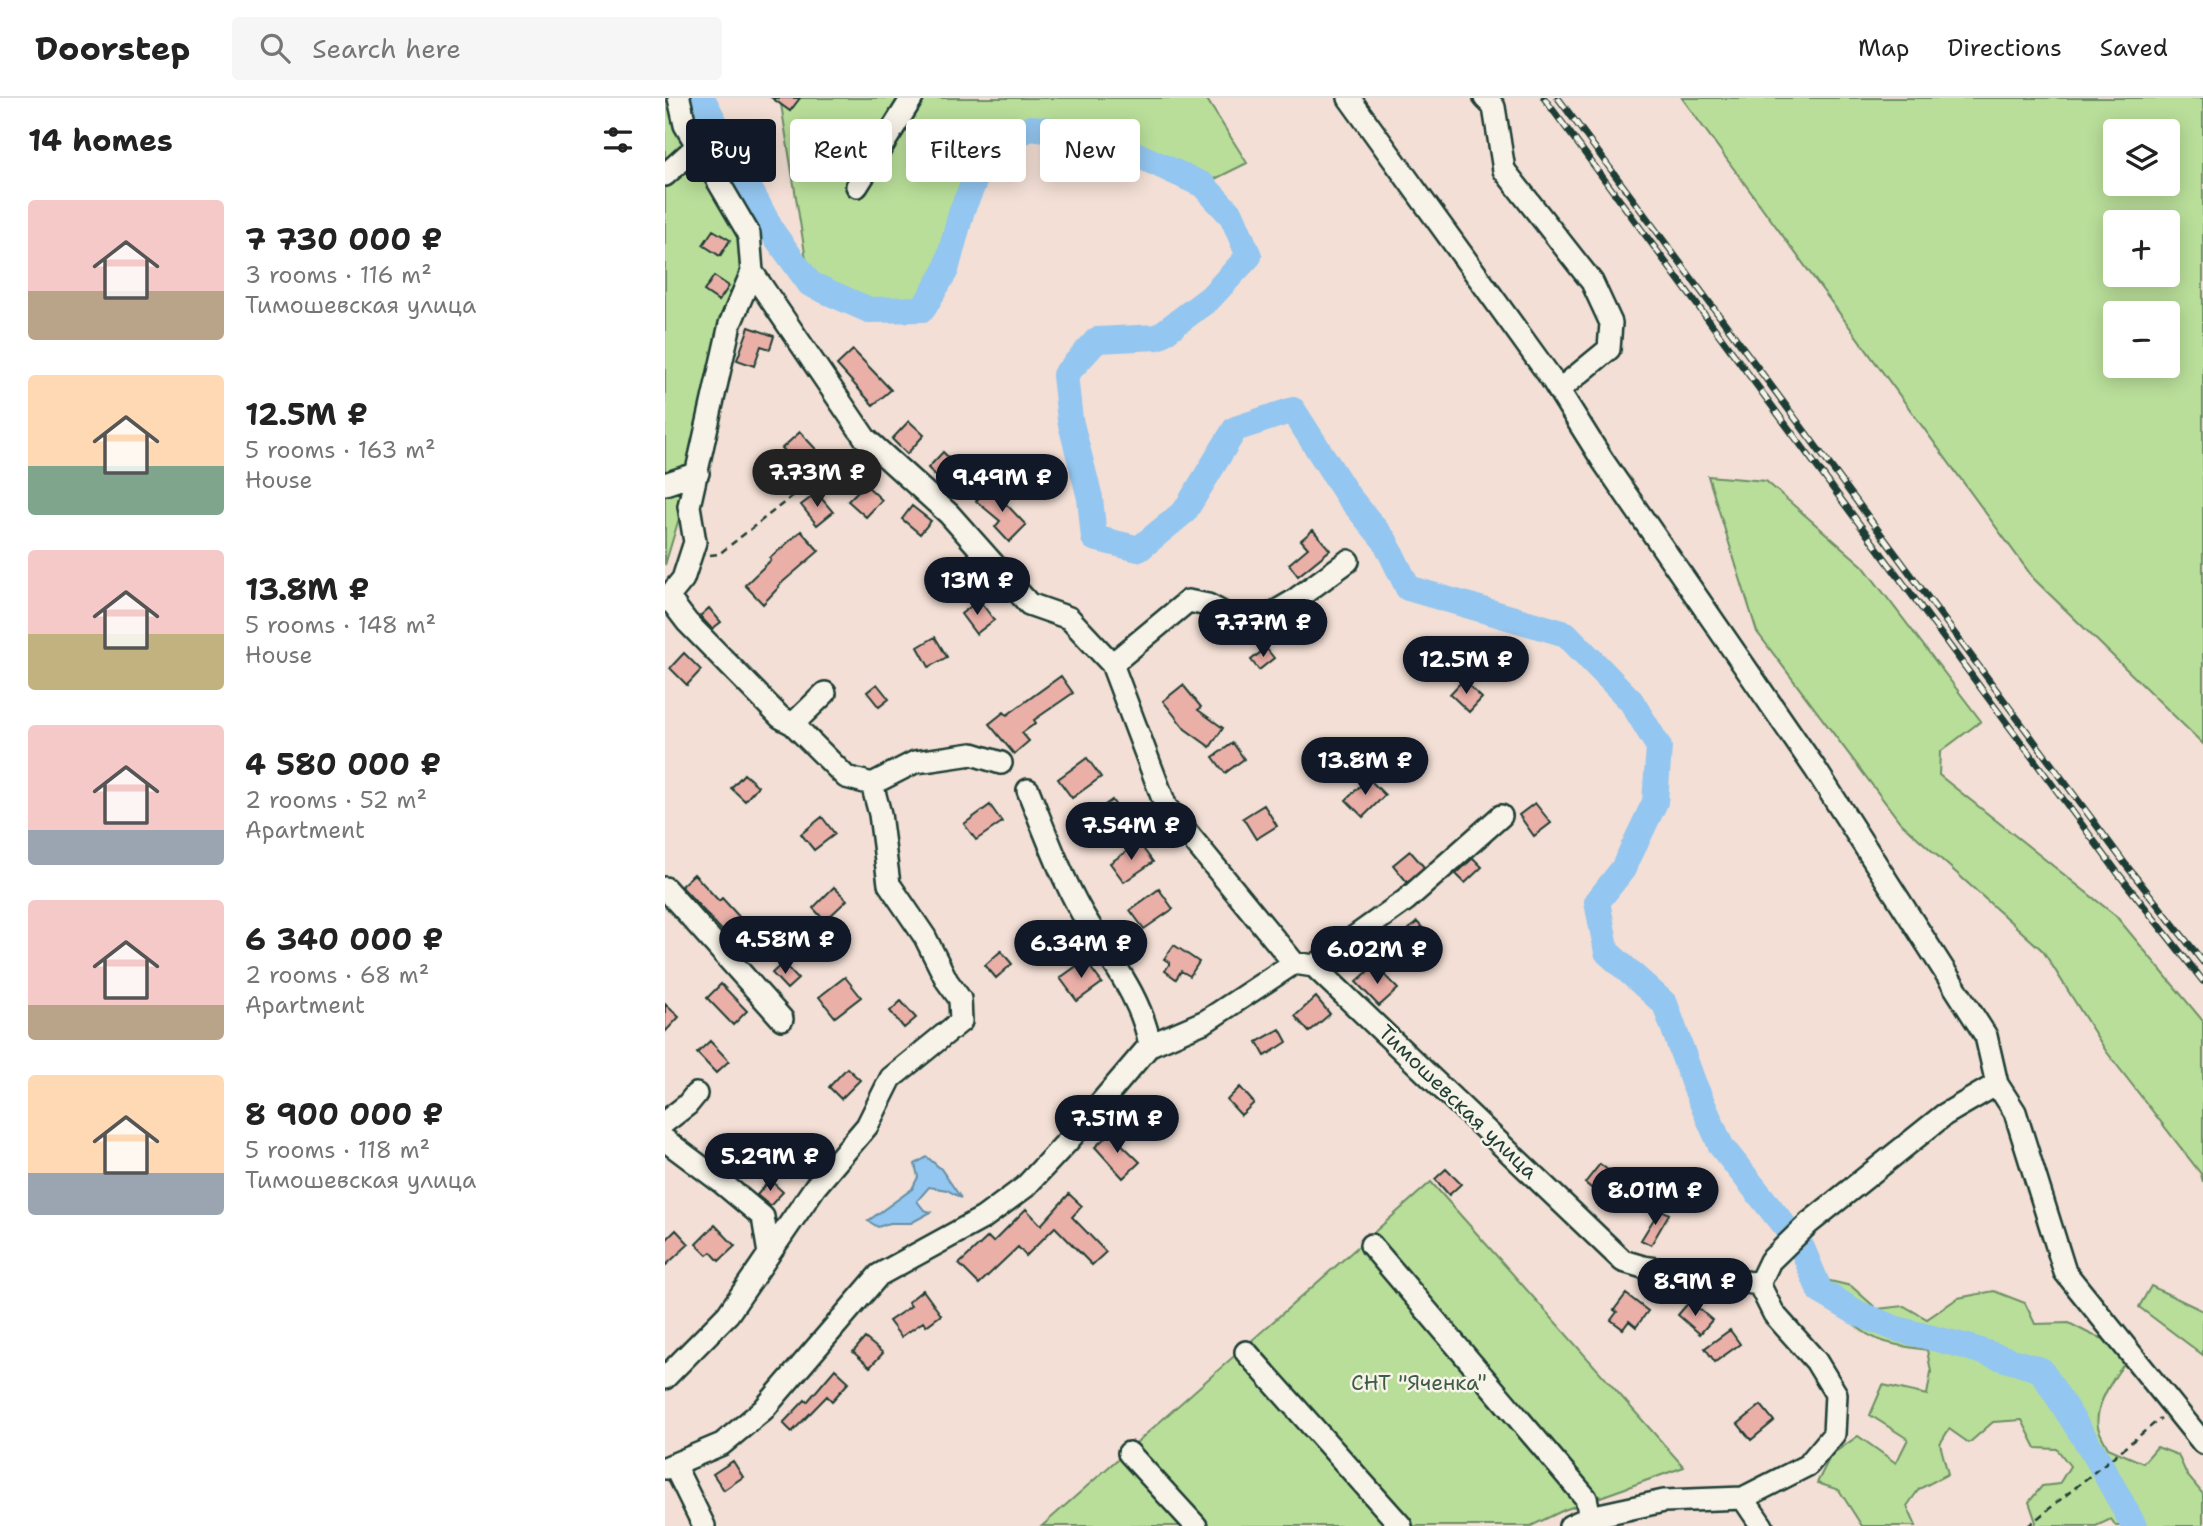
<!DOCTYPE html>
<html lang="en">
<head>
<meta charset="utf-8">
<style>
  body { margin:0; font-family:"Shantell Sans",sans-serif; background:#f6f6f6; color:#222; height:100vh; display:flex; flex-direction:column; font-size:26px; white-space:nowrap }
  * { box-sizing:border-box; margin:0 }
  p { font-size:23px; color:#767676 }
  .icon { flex:none; width:38px; height:38px; fill:none; stroke:currentColor; stroke-width:2; stroke-linecap:round; stroke-linejoin:round }
  .map { position:relative; flex:1; overflow:hidden }
  .drawer { display:flex; flex-direction:column; background:#fff; width:665px }
  .drawer>* { flex:none }
  .guide { position:absolute; left:21px; top:21px; width:665px; height:63px; display:flex; gap:14px }
  .buttons { position:absolute; left:1438px; top:21px; display:grid; gap:14px }
  .buttons a { display:grid; place-items:center; width:77px; height:77px; border-radius:7px; background:#fff; box-shadow:0 4px 18px #0003; font-size:35px }
  .price { position:absolute; translate:-50% -60px; padding:0 16px; border-radius:24px; background:#111827; color:#fff; font-size:23px; line-height:46px; filter:drop-shadow(0 2px 4px #0008) }
  .price::after { content:''; position:absolute; left:50%; top:42px; width:21px; height:16px; margin-left:-10px; background:inherit; clip-path:polygon(0 0,100% 0,50% 100%) }
  .price.current { background:#222; color:#fff }
  ul { padding:0; list-style:none }
  li { display:flex; align-items:center; gap:21px; height:175px; padding:0 28px }
  li span { display:grid; place-items:center; flex:none; width:196px; height:140px; border-radius:7px; color:#555 }
  li>.icon { margin-inline-start:auto }
  span .icon { width:84px; height:84px; fill:#fffc; stroke-width:1 }
  li b { font-size:30px }
  h2 { display:flex; justify-content:space-between; align-items:center; height:84px; padding:0 28px; font-size:30px }
  .pill { padding:0 24px; border-radius:7px; background:#fff; box-shadow:0 4px 18px #0003; font-size:24px; line-height:63px }
  .pill.current { background:#111827; color:#fff }
  header { display:flex; align-items:center; gap:42px; box-sizing:border-box; height:98px; padding:0 35px; background:#fff; border-bottom:2px solid #e0e0e0 }
  header strong { font-size:33px }
  nav { display:flex; gap:38px; margin-inline-start:auto; font-size:24px }
  .search { width:490px; height:63px; background:#f6f6f6; display:flex; align-items:center; gap:18px; box-sizing:border-box; padding:0 24px; border-radius:7px; color:#767676; font-size:26px }
  main { display:flex; flex:1; min-height:0 }
  .map>svg:first-child { display:block }
  .green { fill:#b9de99; stroke:#6c8e66; stroke-width:2; fill-rule:evenodd }
  .water { fill:#93c6f0; stroke:#658fa5; stroke-width:2 }
  .lines { fill:none; stroke-linecap:round; stroke-linejoin:round }
  .river { stroke:#93c6f0; stroke-width:26 }
  .building { fill:#eab0a8; stroke:#1f3d34; stroke-width:2 }
  .minor-casing { stroke:#1f3d34; stroke-width:26 }
  .path { stroke:#1f3d34; stroke-width:2.5; stroke-dasharray:7 5; stroke-linecap:butt }
  .minor { stroke:#f7f3e8; stroke-width:21 }
  .rail-casing { stroke:#1f3d34; stroke-width:7 }
  .rail { stroke:#f7f3e8; stroke-width:4.5; stroke-dasharray:13; stroke-linecap:butt }
  .labels { text-anchor:middle; stroke-width:5; stroke-linejoin:round; paint-order:stroke }
  .street-label { font-size:21px; fill:#1f3d34; stroke:#f7f3e8 }
  .park-label { font-size:21px; fill:#3e5d48; stroke:#f7f3e8 }
</style>
</head>
<body>
<header>
<strong>Doorstep</strong>
<div class="search"><svg class="icon" aria-label="search" viewBox="0 0 24 24"><circle cx="10" cy="10" r="6"/><path d="M15 15l6 6"/></svg>Search here</div>
<nav><a>Map</a><a>Directions</a><a>Saved</a></nav>
</header>
<main>
<section class="drawer">
<h2>14 homes<svg class="icon" aria-label="filters" viewBox="0 0 24 24"><path d="M4 7h16M4 17h16"/><circle cx="9" cy="7" r="2"/><circle cx="15" cy="17" r="2"/></svg></h2>
<ul>
<li><span style="background:linear-gradient(#f6c9c9 65%,#b9a48a 0)"><svg class="icon" aria-label="home" viewBox="0 0 24 24"><path d="M3 11l9-7 9 7M6 9v11h12V9"/></svg></span><div><b>7 730 000 ₽</b><p>3 rooms · 116 m²</p><p>Тимошевская улица</p></div></li>
<li><span style="background:linear-gradient(#ffd9b3 65%,#7fa58c 0)"><svg class="icon" aria-label="home" viewBox="0 0 24 24"><path d="M3 11l9-7 9 7M6 9v11h12V9"/></svg></span><div><b>12.5M ₽</b><p>5 rooms · 163 m²</p><p>House</p></div></li>
<li><span style="background:linear-gradient(#f6c9c9 60%,#c2b280 0)"><svg class="icon" aria-label="home" viewBox="0 0 24 24"><path d="M3 11l9-7 9 7M6 9v11h12V9"/></svg></span><div><b>13.8M ₽</b><p>5 rooms · 148 m²</p><p>House</p></div></li>
<li><span style="background:linear-gradient(#f6c9c9 75%,#9aa5b1 0)"><svg class="icon" aria-label="home" viewBox="0 0 24 24"><path d="M3 11l9-7 9 7M6 9v11h12V9"/></svg></span><div><b>4 580 000 ₽</b><p>2 rooms · 52 m²</p><p>Apartment</p></div></li>
<li><span style="background:linear-gradient(#f6c9c9 75%,#b9a48a 0)"><svg class="icon" aria-label="home" viewBox="0 0 24 24"><path d="M3 11l9-7 9 7M6 9v11h12V9"/></svg></span><div><b>6 340 000 ₽</b><p>2 rooms · 68 m²</p><p>Apartment</p></div></li>
<li><span style="background:linear-gradient(#ffd9b3 70%,#9aa5b1 0)"><svg class="icon" aria-label="home" viewBox="0 0 24 24"><path d="M3 11l9-7 9 7M6 9v11h12V9"/></svg></span><div><b>8 900 000 ₽</b><p>5 rooms · 118 m²</p><p>Тимошевская улица</p></div></li>
</ul>
</section>
<div class="map">
<svg width="1538" height="1428" viewBox="0 0 1538 1428">
  <rect width="100%" height="100%" fill="#f3dfd5"/>
  <filter id="ink" filterUnits="userSpaceOnUse"><feTurbulence type="fractalNoise" baseFrequency=".0143" numOctaves="2"/><feDisplacementMap in="SourceGraphic" scale="14" xChannelSelector="R" yChannelSelector="G"/><feConvolveMatrix kernelMatrix="1 2 1 2 8 2 1 2 1" color-interpolation-filters="sRGB"/></filter>
  <g filter="url(#ink)">
    <path class="green" d="M 0,0 L 18,0 L 91,165 L 0,467 Z
      M 115,0 L 541,0 L 582,65 L 538,87 L 431,38 L 366,30 L 324,49 L 297,112 L 281,172 L 258,211 L 204,212 L 145,186 Z
      M 1017,0 L 1538,0 L 1538,646 L 1369,481 ZM 1451,33 L 1503,33 L 1503,86 L 1451,86 ZM 1451,124 L 1503,124 L 1503,177 L 1451,177 ZM 1451,215 L 1503,215 L 1503,268 L 1451,268 Z
      M 1043,378 L 1101,383 L 1198,468 L 1316,623 L 1275,654 L 1274,677 L 1451,818 L 1538,923 L 1538,1084 L 1536,1076 L 1441,953 L 1378,853 L 1235,724 L 1092,534 Z
      M 766,1084 L 1019,1369 L 899,1412 L 866,1428 L 377,1428 Z
      M 1161,1182 L 1186,1188 L 1212,1211 L 1239,1208 L 1262,1221 L 1293,1200 L 1329,1193 L 1360,1205 L 1370,1226 L 1404,1225 L 1425,1236 L 1444,1243 L 1459,1266 C 1447,1282 1429,1308 1433,1329 C 1435,1336 1440,1344 1443,1350 L 1478,1365 L 1492,1349 L 1513,1357 L 1522,1377 L 1538,1396 L 1538,1428 L 1451,1428 L 1446,1421 L 1431,1428 L 1370,1428 L 1371,1424 L 1364,1404 L 1377,1388 L 1394,1386 L 1405,1368 L 1392,1351 L 1371,1350 L 1357,1322 L 1328,1324 L 1304,1345 L 1284,1331 L 1275,1346 L 1283,1376 L 1254,1391 L 1242,1408 L 1251,1428 L 1197,1428 L 1174,1392 L 1152,1385 L 1166,1357 L 1193,1338 L 1231,1365 L 1243,1341 L 1205,1317 L 1218,1287 L 1262,1297 L 1266,1274 L 1262,1252 C 1235,1248 1208,1245 1189,1226 C 1178,1214 1170,1196 1161,1182 Z
      M 1486,1188 L 1538,1213 L 1538,1257 L 1474,1209 Z"/>
    <path class="water" d="M 262,1059 L 276,1071 L 296,1100 L 282,1092 L 264,1089 L 252,1103 L 259,1112 L 266,1114 L 246,1125 L 225,1125 L 213,1129 L 203,1123 L 247,1091 L 253,1079 L 250,1066 Z"/>
    <g class="lines">
      <path class="river" d="M 37,0 L 108,135 L 145,186 L 204,212 L 258,211 L 281,172 L 297,112 L 324,49 L 366,30 L 431,38 L 538,87 L 567,118 L 584,158 L 545,200 L 493,239 L 432,242 L 400,277 L 405,322 L 425,400 L 429,440 L 474,451 L 520,413 L 570,331 L 628,312 L 683,398 L 720,443 L 743,490 L 901,536 L 966,603 L 994,649 L 990,704 L 958,771 L 932,804 L 942,854 L 1000,906 L 1028,984 L 1056,1048 L 1137,1150 L 1155,1193 L 1194,1216 L 1232,1231 L 1299,1248 L 1376,1272 L 1432,1360 L 1469,1428"/>
    </g>
    <path class="building" d="M 107,0 L 135,0 L 125,13 Z
      M 48,132 L 65,142 L 55,158 L 38,147 Z
      M 49,178 L 64,188 L 54,203 L 39,193 Z
      M 84,229 L 109,238 L 105,251 L 96,248 L 89,268 L 72,262 Z
      M 188,252 L 226,292 L 208,307 L 172,267 Z
      M 244,323 L 259,337 L 242,356 L 227,341 Z
      M 135,334 L 159,360 L 142,376 L 117,350 Z
      M 278,354 L 294,370 L 279,386 L 263,370 Z
      M 200,386 L 217,402 L 201,419 L 183,403 Z
      M 324,388 L 361,427 L 344,444 L 330,429 L 335,423 L 311,403 Z
      M 152,395 L 168,414 L 152,427 L 136,407 Z
      M 247,408 L 266,423 L 255,436 L 237,421 Z
      M 648,432 L 665,452 L 633,478 L 624,466 L 643,450 L 636,442 Z
      M 136,433 L 154,453 L 113,488 L 114,489 L 98,506 L 80,487 L 106,462 L 105,460 Z
      M 314,502 L 329,522 L 311,536 L 296,516 Z
      M 44,510 L 56,524 L 47,531 L 35,518 Z
      M 270,539 L 282,559 L 264,569 L 253,549 Z
      M 601,550 L 609,560 L 594,572 L 586,562 Z
      M 19,555 L 36,572 L 22,587 L 5,570 Z
      M 396,578 L 408,595 L 369,622 L 371,625 L 357,635 L 364,643 L 349,656 L 324,626 L 339,614 L 342,617 Z
      M 798,582 L 817,600 L 804,614 L 785,596 Z
      M 212,586 L 224,601 L 214,609 L 202,594 Z
      M 518,587 L 536,609 L 533,612 L 558,630 L 545,649 L 520,631 L 498,603 Z
      M 568,645 L 579,661 L 560,675 L 548,659 Z
      M 422,660 L 436,679 L 407,700 L 393,681 Z
      M 79,676 L 93,688 L 80,703 L 66,690 Z
      M 703,680 L 720,697 L 698,719 L 681,702 Z
      M 447,702 L 460,722 L 432,742 L 418,723 Z
      M 870,705 L 886,725 L 869,738 L 854,717 Z
      M 325,707 L 337,724 L 311,742 L 299,726 Z
      M 599,707 L 612,728 L 591,741 L 578,720 Z
      M 157,719 L 170,736 L 149,752 L 136,736 Z
      M 474,745 L 488,764 L 459,784 L 445,765 Z
      M 745,753 L 759,769 L 742,784 L 728,767 Z
      M 808,760 L 817,769 L 800,785 L 791,776 Z
      M 29,776 L 54,803 L 57,800 L 78,823 L 62,838 L 16,788 Z
      M 169,789 L 182,802 L 160,823 L 148,810 Z
      M 494,791 L 508,811 L 479,831 L 465,812 Z
      M 752,824 L 764,837 L 742,856 L 731,843 Z
      M 509,847 L 534,864 L 525,878 L 516,873 L 511,881 L 500,873 L 505,865 L 499,861 Z
      M 336,853 L 347,866 L 331,880 L 320,867 Z
      M 420,862 L 437,885 L 412,903 L 395,880 Z
      M 118,865 L 133,881 L 122,891 L 107,875 Z
      M 710,867 L 733,891 L 714,908 L 691,884 Z
      M 180,879 L 196,899 L 170,919 L 154,899 Z
      M 56,886 L 82,913 L 68,927 L 42,900 Z
      M 651,899 L 665,916 L 644,934 L 630,918 Z
      M 236,903 L 251,920 L 239,930 L 225,913 Z
      M 0,906 L 14,919 L 0,934 Z
      M 615,931 L 622,944 L 600,958 L 592,944 Z
      M 45,943 L 64,963 L 51,975 L 32,955 Z
      M 182,970 L 195,982 L 176,1001 L 164,989 Z
      M 575,989 L 589,1005 L 576,1017 L 562,1002 Z
      M 480,1003 L 490,1013 L 472,1030 L 462,1019 Z
      M 445,1035 L 475,1064 L 458,1080 L 430,1049 Z
      M 935,1066 L 956,1082 L 940,1101 L 920,1085 Z
      M 781,1071 L 796,1086 L 784,1097 L 770,1081 Z
      M 105,1082 L 118,1094 L 105,1108 L 92,1097 Z
      M 404,1096 L 417,1108 L 407,1119 L 441,1154 L 427,1167 L 390,1129 L 361,1158 L 353,1149 L 314,1186 L 294,1166 L 323,1139 L 328,1144 L 361,1111 L 376,1127 Z
      M 995,1111 L 1004,1116 L 986,1147 L 976,1142 Z
      M 50,1127 L 70,1148 L 54,1163 L 46,1154 L 42,1157 L 31,1146 Z
      M 11,1132 L 24,1146 L 0,1168 L 0,1143 Z
      M 258,1192 L 276,1217 L 261,1228 L 258,1224 L 236,1239 L 224,1223 L 246,1208 L 243,1204 Z
      M 961,1196 L 983,1213 L 971,1229 L 964,1223 L 958,1231 L 946,1222 L 952,1214 L 949,1212 Z
      M 1025,1203 L 1047,1222 L 1035,1236 L 1013,1217 Z
      M 1065,1232 L 1075,1246 L 1050,1264 L 1040,1250 Z
      M 200,1240 L 218,1255 L 205,1269 L 188,1254 Z
      M 170,1271 L 184,1284 L 167,1303 L 162,1298 L 127,1334 L 118,1325 L 140,1302 L 142,1304 Z
      M 1096,1307 L 1109,1323 L 1086,1342 L 1073,1326 Z
      M 68,1363 L 78,1379 L 59,1392 L 48,1376 Z"/>
    <g class="lines">
      <defs>
        <path id="minor" d="M 684,0 L 886,280 L 938,363 L 1151,672 L 1321,938 L 1332,986 L 1350,1014 L 1400,1174 L 1538,1345
          M 820,0 L 829,9 L 839,72 L 927,184 L 946,225 L 944,251 L 894,292
          M 0,77 L 32,48
          M 192,88 L 247,0
          M 87,174 L 200,340 L 284,416 L 364,506 L 404,520 L 447,566 L 501,709 L 629,865 L 649,868 L 958,1163 L 978,1169 L 1094,1186
          M 0,386 L 33,375
          M 3,499 L 22,524 L 115,619 L 128,626 L 160,595
          M 0,503 L 18,481 L 30,444 L 24,408 L 65,226 L 87,174 L 84,136 L 20,27 L 14,0
          M 447,566 L 523,503 L 543,507 L 571,522 L 598,521 L 627,504 L 683,463
          M 128,626 L 181,679 L 207,686 L 250,664 L 266,662 L 307,656 L 336,665
          M 363,692 C 380,734 395,776 417,815 C 442,858 476,897 485,947
          M 0,790 L 117,921
          M 649,868 L 741,802 L 836,718
          M 0,1024 L 22,1007 L 31,996
          M 0,1042 L 56,1084 L 98,1119 L 104,1156
          M 706,1147 L 921,1400 L 925,1419
          M 581,1254 L 736,1428
          M 0,1280 L 63,1216 L 150,1089 L 202,1028 L 226,980 L 296,923 L 295,901 L 282,883 L 260,839 L 224,786 L 215,716 L 207,686
          M 464,1355 L 531,1428
          M 9,1367 L 39,1428
          M 0,1370 L 57,1346 L 98,1312 L 214,1177 L 318,1120 L 360,1089 L 403,1043 L 485,947 L 541,923 L 629,865
          M 1078,1400 L 1097,1428
          M 905,1428 L 925,1419 L 999,1403 L 1078,1400 L 1143,1367 L 1169,1336 L 1171,1296 L 1151,1263 L 1109,1216 L 1094,1186 L 1105,1163 L 1144,1125 L 1279,1017 L 1332,986"/>
      </defs>
      <use href="#minor" class="minor-casing"/>
      <path class="path" d="M 45,457 L 54,456 L 187,351
        M 1363,1428 L 1496,1320"/>
      <use href="#minor" class="minor"/>
      <defs>
        <path id="rail" d="M 879,0 L 1452,774 L 1538,883
          M 893,0 L 1461,767 L 1538,864"/>
      </defs>
      <use href="#rail" class="rail-casing"/>
      <use href="#rail" class="rail"/>
    </g>
  </g>
  <g class="labels">
    <g class="street-label">
      <text transform="translate(793 1004) rotate(44)" y="7">Тимошевская улица</text>
    </g>
    <g class="park-label">
      <text x="754" y="1292">СНТ "Яченка"</text>
    </g>
  </g>
</svg>
<div class="buttons">
<a><svg class="icon" aria-label="layers" viewBox="0 0 24 24"><path d="M12 4l9 5-9 5-9-5zM3 14l9 5 9-5"/></svg></a>
<a>+</a>
<a>−</a>
</div>
<b class="price current" style="left:152px;top:411px">7.73M ₽</b>
<b class="price" style="left:337px;top:416px">9.49M ₽</b>
<b class="price" style="left:312px;top:519px">13M ₽</b>
<b class="price" style="left:598px;top:561px">7.77M ₽</b>
<b class="price" style="left:801px;top:598px">12.5M ₽</b>
<b class="price" style="left:700px;top:699px">13.8M ₽</b>
<b class="price" style="left:466px;top:764px">7.54M ₽</b>
<b class="price" style="left:120px;top:878px">4.58M ₽</b>
<b class="price" style="left:416px;top:882px">6.34M ₽</b>
<b class="price" style="left:712px;top:888px">6.02M ₽</b>
<b class="price" style="left:452px;top:1057px">7.51M ₽</b>
<b class="price" style="left:105px;top:1095px">5.29M ₽</b>
<b class="price" style="left:990px;top:1129px">8.01M ₽</b>
<b class="price" style="left:1030px;top:1220px">8.9M ₽</b>
<div class="guide">
<a class="pill current">Buy</a>
<a class="pill">Rent</a>
<a class="pill">Filters</a>
<a class="pill">New</a>
</div>
</div>
</main>
</body>
</html>
